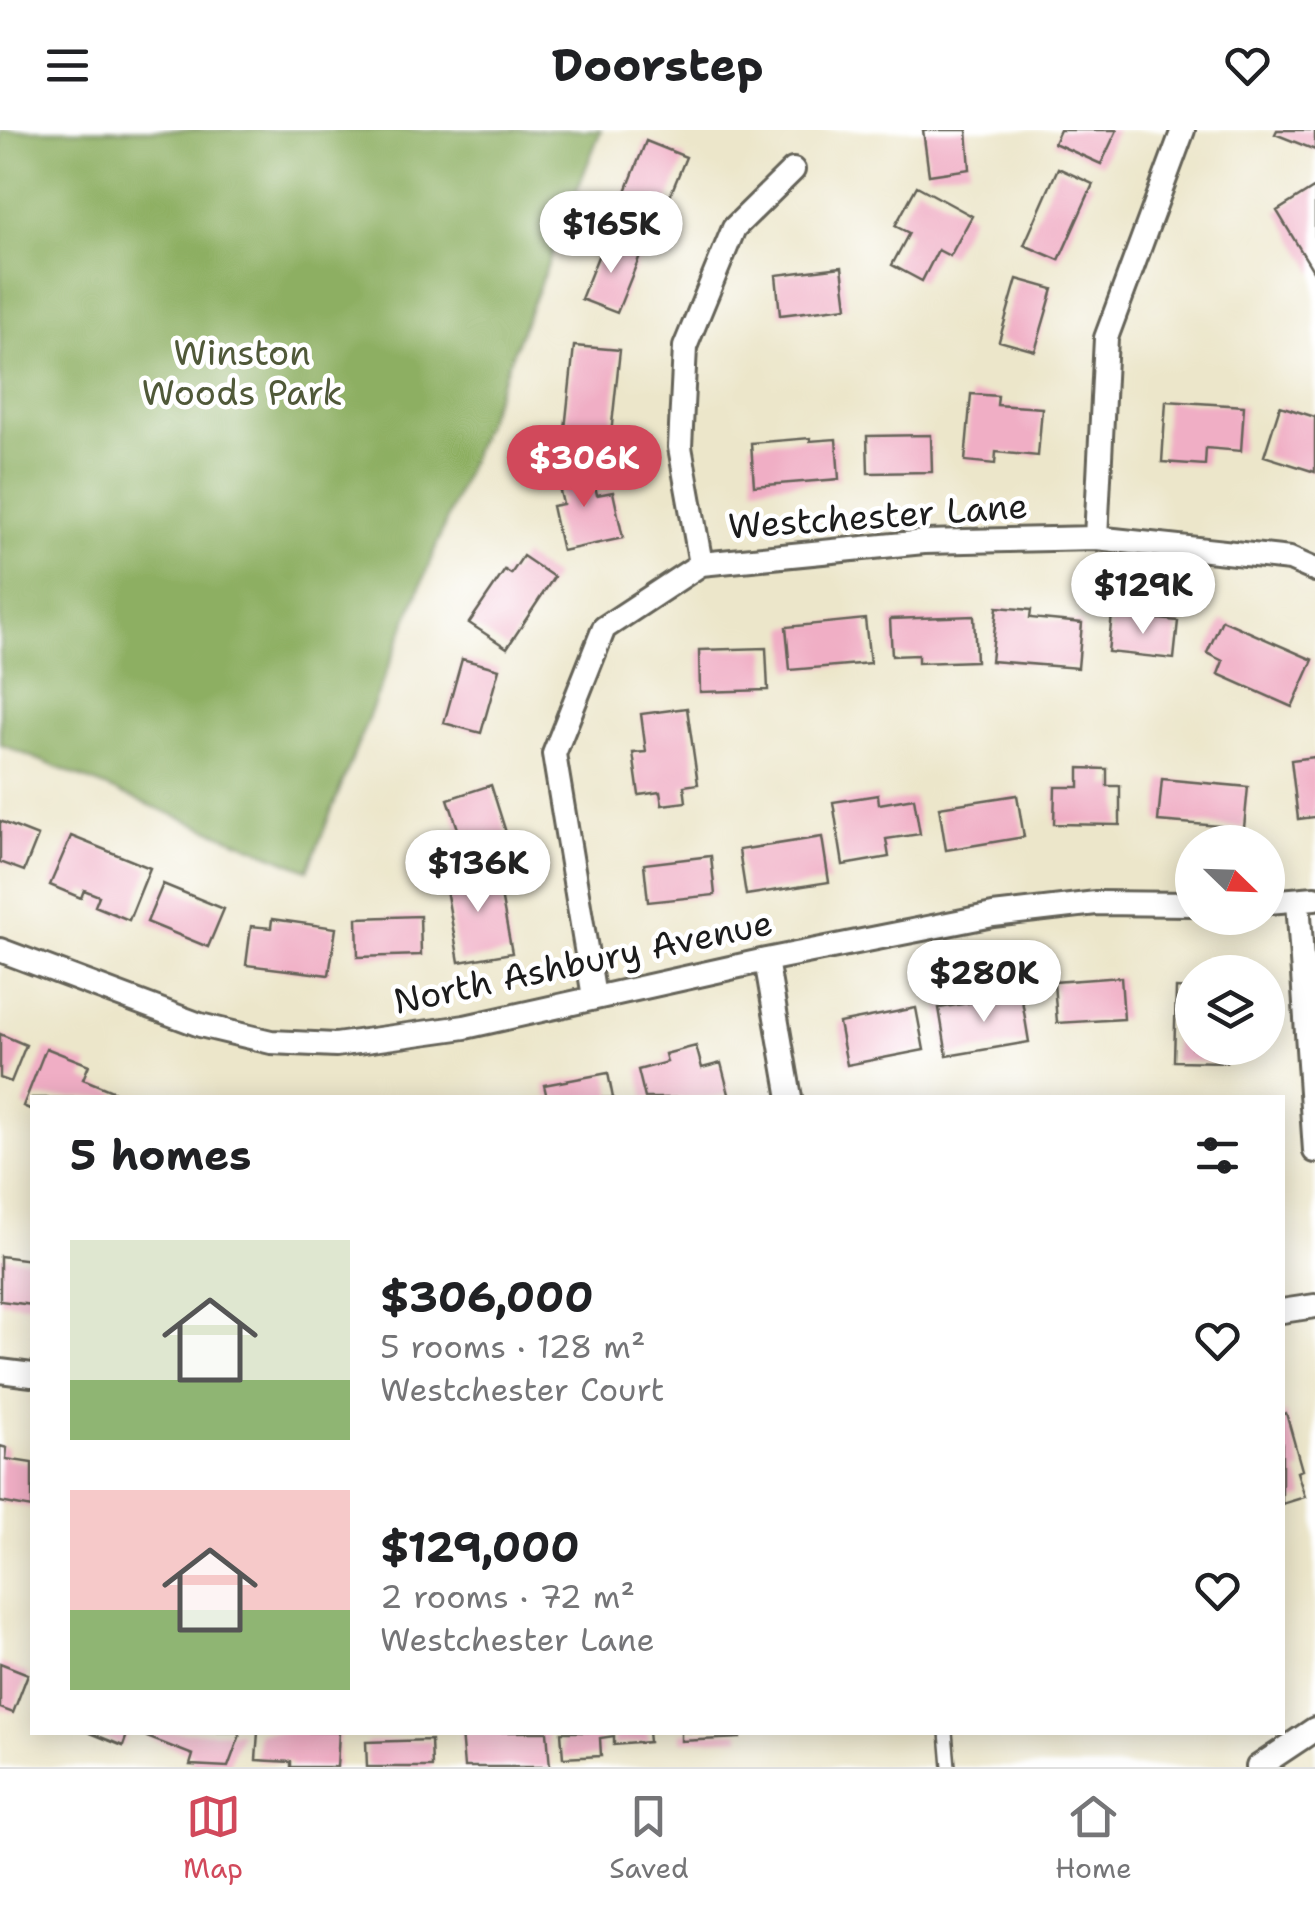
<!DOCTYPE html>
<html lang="en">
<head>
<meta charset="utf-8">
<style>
  body { margin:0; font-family:"Shantell Sans",sans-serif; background:#f2f2f2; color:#202124; height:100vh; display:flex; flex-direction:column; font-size:38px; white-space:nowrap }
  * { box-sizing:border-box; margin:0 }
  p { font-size:32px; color:#757577 }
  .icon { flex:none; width:55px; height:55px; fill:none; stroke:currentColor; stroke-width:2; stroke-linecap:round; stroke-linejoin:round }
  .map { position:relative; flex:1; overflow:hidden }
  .drawer { position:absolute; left:30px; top:965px; width:1255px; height:640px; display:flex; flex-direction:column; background:#fff; border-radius:0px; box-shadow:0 5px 25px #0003 }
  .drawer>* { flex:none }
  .needle { width:65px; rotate:113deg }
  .buttons { position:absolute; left:1175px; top:695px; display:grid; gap:20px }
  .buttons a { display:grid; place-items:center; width:110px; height:110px; border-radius:50%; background:#fff; box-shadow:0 5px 25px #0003; font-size:50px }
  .price { position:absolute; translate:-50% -85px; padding:0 22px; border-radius:35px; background:#fff; color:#222; font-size:32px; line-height:65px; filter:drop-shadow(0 2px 5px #0008) }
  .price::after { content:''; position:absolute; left:50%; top:60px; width:30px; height:22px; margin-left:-15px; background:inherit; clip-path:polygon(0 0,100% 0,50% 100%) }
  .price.on { background:#d1495b; color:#fff }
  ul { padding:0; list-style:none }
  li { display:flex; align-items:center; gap:30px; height:250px; padding:0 40px }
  li span { display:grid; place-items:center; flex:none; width:280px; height:200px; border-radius:0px; color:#555 }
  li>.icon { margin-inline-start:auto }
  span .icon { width:120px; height:120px; fill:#fffc; stroke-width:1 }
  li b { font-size:42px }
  h2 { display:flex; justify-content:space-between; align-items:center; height:120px; padding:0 40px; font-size:42px }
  header { display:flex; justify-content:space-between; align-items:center; height:130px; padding:0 40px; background:#fff; font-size:45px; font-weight:700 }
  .tabs { display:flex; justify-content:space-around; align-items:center; height:140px; border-top:2px solid #e0e0e0; background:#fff; font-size:28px; color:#757577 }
  .tabs a { display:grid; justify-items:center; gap:5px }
  .tabs .on { color:#d1495b }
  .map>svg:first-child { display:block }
  .forest { fill:#8daf62; stroke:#54663f; stroke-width:2.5 }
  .building { fill:#f0aec5 }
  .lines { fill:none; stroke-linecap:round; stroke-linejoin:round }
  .lane-casing { stroke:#656359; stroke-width:16 }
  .street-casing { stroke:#656359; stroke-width:28 }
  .lane { stroke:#fff; stroke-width:11 }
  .street { stroke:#fff; stroke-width:22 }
  .labels { text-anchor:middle; stroke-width:9; stroke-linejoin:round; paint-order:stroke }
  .park-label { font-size:35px; fill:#505939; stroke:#fff }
  .street-label { font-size:35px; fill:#1c1c1c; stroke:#fff }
</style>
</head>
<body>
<header><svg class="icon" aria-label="menu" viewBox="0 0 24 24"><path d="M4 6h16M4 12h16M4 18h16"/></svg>Doorstep<svg class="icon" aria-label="heart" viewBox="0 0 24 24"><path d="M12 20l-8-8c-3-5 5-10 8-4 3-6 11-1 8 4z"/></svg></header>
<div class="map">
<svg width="1315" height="1637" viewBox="0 0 1315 1637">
  <rect width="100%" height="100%" fill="#fff"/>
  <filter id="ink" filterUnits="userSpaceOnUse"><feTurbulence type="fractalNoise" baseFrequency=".01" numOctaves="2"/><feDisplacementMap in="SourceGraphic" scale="20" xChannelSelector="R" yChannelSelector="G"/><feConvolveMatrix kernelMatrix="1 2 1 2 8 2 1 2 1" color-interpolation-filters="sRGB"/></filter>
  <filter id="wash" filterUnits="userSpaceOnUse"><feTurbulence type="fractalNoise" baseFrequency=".0048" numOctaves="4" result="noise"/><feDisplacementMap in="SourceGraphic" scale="40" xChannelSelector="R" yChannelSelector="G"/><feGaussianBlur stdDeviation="2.25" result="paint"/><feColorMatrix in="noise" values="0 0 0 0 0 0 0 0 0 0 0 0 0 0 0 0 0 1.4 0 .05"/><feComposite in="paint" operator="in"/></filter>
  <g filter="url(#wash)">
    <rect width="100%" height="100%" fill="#ece6ca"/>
    <path class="forest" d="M 0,0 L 601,0 L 308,740 L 0,614 Z"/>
    <g id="blocks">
      <path class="building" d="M 923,0 L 967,0 L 970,39 L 929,45 Z
        M 1060,0 L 1117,0 L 1101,34 L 1054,13 Z
        M 1277,0 L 1315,0 L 1315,20 L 1275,4 Z
        M 646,11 L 686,27 L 656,100 L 617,84 Z
        M 1058,38 L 1093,54 L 1059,130 L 1024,115 Z
        M 917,56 L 972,86 L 950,126 L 938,120 L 922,151 L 892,135 L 909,103 L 895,96 Z
        M 1315,57 L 1315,144 L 1277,81 Z
        M 605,109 L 641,123 L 617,183 L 581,169 Z
        M 842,137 L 847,177 L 780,185 L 776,145 Z
        M 1017,149 L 1053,159 L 1035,221 L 999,211 Z
        M 574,216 L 620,220 L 611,304 L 565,299 Z
        M 971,264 L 998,266 L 997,275 L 1042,278 L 1038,326 L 996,322 L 995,334 L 965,331 Z
        M 1166,271 L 1244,276 L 1241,321 L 1206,318 L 1205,335 L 1162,332 Z
        M 1280,276 L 1315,287 L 1315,342 L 1264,326 Z
        M 931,305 L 932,342 L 868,343 L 867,306 Z
        M 810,308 L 810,311 L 836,309 L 839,349 L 754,356 L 751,313 Z
        M 590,332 L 597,365 L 613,362 L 623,408 L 562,421 L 552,376 L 563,374 L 555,340 Z
        M 523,426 L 554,447 L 507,518 L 469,493 L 505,440 L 511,444 Z
        M 997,477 L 1031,480 L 1030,488 L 1082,493 L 1078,538 L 991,531 Z
        M 1112,484 L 1178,491 L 1174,529 L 1108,522 Z
        M 974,486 L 976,531 L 918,533 L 918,525 L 892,526 L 890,489 Z
        M 865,489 L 870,533 L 790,540 L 786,497 Z
        M 1222,490 L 1313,530 L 1292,577 L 1218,544 L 1223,531 L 1207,523 Z
        M 766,518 L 768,560 L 700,562 L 699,520 Z
        M 462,529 L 499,539 L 481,603 L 444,593 Z
        M 687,578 L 698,654 L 684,656 L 686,672 L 662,675 L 660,662 L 639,665 L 633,623 L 646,622 L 641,584 Z
        M 1315,627 L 1315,687 L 1298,689 L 1291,630 Z
        M 1079,638 L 1107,639 L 1107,656 L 1120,656 L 1120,695 L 1054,694 L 1055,657 L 1079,657 Z
        M 1162,649 L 1248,657 L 1244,698 L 1158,691 Z
        M 491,655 L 509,712 L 467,726 L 448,669 Z
        M 878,665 L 879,674 L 914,668 L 920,704 L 886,709 L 889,727 L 843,735 L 833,672 Z
        M 1017,665 L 1024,707 L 946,720 L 939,677 Z
        M 0,691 L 38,706 L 24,741 L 0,732 Z
        M 71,706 L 150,738 L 129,790 L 95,776 L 99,766 L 84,760 L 81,768 L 50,755 Z
        M 822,707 L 829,752 L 746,765 L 739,720 Z
        M 711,726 L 715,765 L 648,772 L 644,734 Z
        M 496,738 L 512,823 L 459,832 L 444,748 Z
        M 163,754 L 224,779 L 208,817 L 147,792 Z
        M 420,786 L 421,825 L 358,827 L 357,788 Z
        M 272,789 L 336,798 L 329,845 L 246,835 L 251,796 L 271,798 Z
        M 1121,847 L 1124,889 L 1057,893 L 1054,852 Z
        M 1176,858 L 1192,859 L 1192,918 L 1226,918 L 1226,932 L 1174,931 Z
        M 1021,864 L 1029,912 L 947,926 L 939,878 Z
        M 916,878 L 924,920 L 847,935 L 839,893 Z
        M 0,904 L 26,915 L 11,952 L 0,948 Z
        M 696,916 L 702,938 L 721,933 L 729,964 L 714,968 L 645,968 L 638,940 L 667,932 L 665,924 Z
        M 46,918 L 89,935 L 83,949 L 117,963 L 115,968 L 32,968 L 32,980 L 23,976 Z
        M 608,943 L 613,968 L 547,968 L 544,955 Z
        M 0,1126 L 32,1130 L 32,1175 L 0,1171 Z
        M 1286,1283 L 1302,1340 L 1297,1342 L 1305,1367 L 1282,1374 L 1282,1284 Z
        M 0,1316 L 7,1318 L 6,1329 L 32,1333 L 32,1378 L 0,1372 Z
        M 0,1533 L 28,1544 L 13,1583 L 0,1578 Z
        M 88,1602 L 128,1602 L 123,1616 Z
        M 149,1602 L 241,1602 L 228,1637 L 190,1635 L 193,1625 L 147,1607 Z
        M 258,1602 L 339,1602 L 337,1637 L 291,1637 L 291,1632 L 256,1630 Z
        M 461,1602 L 547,1602 L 550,1637 L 464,1637 Z
        M 561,1602 L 648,1602 L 649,1612 L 614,1615 L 614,1606 L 600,1608 L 601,1626 L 563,1628 Z
        M 681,1602 L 740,1602 L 740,1608 L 681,1611 Z
        M 431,1610 L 432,1637 L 367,1637 L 366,1612 Z"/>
    </g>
  </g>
  <g filter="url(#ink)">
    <use href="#blocks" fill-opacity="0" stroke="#656359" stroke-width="2.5"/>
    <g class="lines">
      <defs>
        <path id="lane" d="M 946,1602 L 949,1637"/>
        <path id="street" d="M 1096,408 L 1106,208 L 1183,0
          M 701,434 L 680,317 L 685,217 L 734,98 L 793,40
          M 1298,771 L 1315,1021
          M 1268,772 L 1315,768
          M 0,820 L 200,895 L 271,912 L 336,915 L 465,897 L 766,830 L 993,785 L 1096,773 L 1192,774
          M 766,830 L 790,968
          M 594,867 L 554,624 L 604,498 L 701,434 L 924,412 L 1096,408 L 1290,429 L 1315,440
          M 1282,1181 L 1315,1176
          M 0,1241 L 32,1245
          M 1258,1637 L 1315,1599"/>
      </defs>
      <use href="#lane" class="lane-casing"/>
      <use href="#street" class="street-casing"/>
      <use href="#lane" class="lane"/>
      <use href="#street" class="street"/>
    </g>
  </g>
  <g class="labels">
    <g class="park-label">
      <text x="242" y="235">Winston<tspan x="242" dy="40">Woods Park</tspan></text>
    </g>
    <g class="street-label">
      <text transform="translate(878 386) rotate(-4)" y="12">Westchester Lane</text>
      <text transform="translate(583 832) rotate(-12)" y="12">North Ashbury Avenue</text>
    </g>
  </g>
</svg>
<div class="buttons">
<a><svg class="needle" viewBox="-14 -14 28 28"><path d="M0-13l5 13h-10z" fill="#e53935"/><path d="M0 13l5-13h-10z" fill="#757577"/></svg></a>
<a><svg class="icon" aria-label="layers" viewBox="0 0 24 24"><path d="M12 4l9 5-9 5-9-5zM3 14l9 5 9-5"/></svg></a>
</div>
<b class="price" style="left:611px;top:146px">$165K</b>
<b class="price on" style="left:584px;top:380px">$306K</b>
<b class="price" style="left:1143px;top:507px">$129K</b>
<b class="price" style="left:478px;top:785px">$136K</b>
<b class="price" style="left:984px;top:895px">$280K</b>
<section class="drawer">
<h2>5 homes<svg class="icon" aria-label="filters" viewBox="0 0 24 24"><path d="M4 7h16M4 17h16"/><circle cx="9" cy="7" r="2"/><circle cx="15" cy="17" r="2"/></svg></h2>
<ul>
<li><span style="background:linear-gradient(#dfe7d0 70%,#8fb573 0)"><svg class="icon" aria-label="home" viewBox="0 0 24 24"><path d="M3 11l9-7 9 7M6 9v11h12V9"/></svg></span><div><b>$306,000</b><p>5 rooms · 128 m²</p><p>Westchester Court</p></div><svg class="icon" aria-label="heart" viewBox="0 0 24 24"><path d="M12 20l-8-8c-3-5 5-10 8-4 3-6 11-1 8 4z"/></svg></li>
<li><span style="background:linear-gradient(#f6c9c9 60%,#8fb573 0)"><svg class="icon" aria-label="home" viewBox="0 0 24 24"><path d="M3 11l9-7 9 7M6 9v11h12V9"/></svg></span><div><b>$129,000</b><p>2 rooms · 72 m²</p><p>Westchester Lane</p></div><svg class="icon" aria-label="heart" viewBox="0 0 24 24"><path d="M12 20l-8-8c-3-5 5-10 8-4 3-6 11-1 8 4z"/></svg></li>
</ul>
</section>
</div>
<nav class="tabs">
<a class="on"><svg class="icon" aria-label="map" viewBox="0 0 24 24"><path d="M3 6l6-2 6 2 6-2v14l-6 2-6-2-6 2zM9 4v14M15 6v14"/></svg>Map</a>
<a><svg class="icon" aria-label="saved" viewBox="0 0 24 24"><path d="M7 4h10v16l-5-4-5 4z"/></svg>Saved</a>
<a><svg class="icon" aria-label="home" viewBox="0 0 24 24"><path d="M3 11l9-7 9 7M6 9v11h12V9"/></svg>Home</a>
</nav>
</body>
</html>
